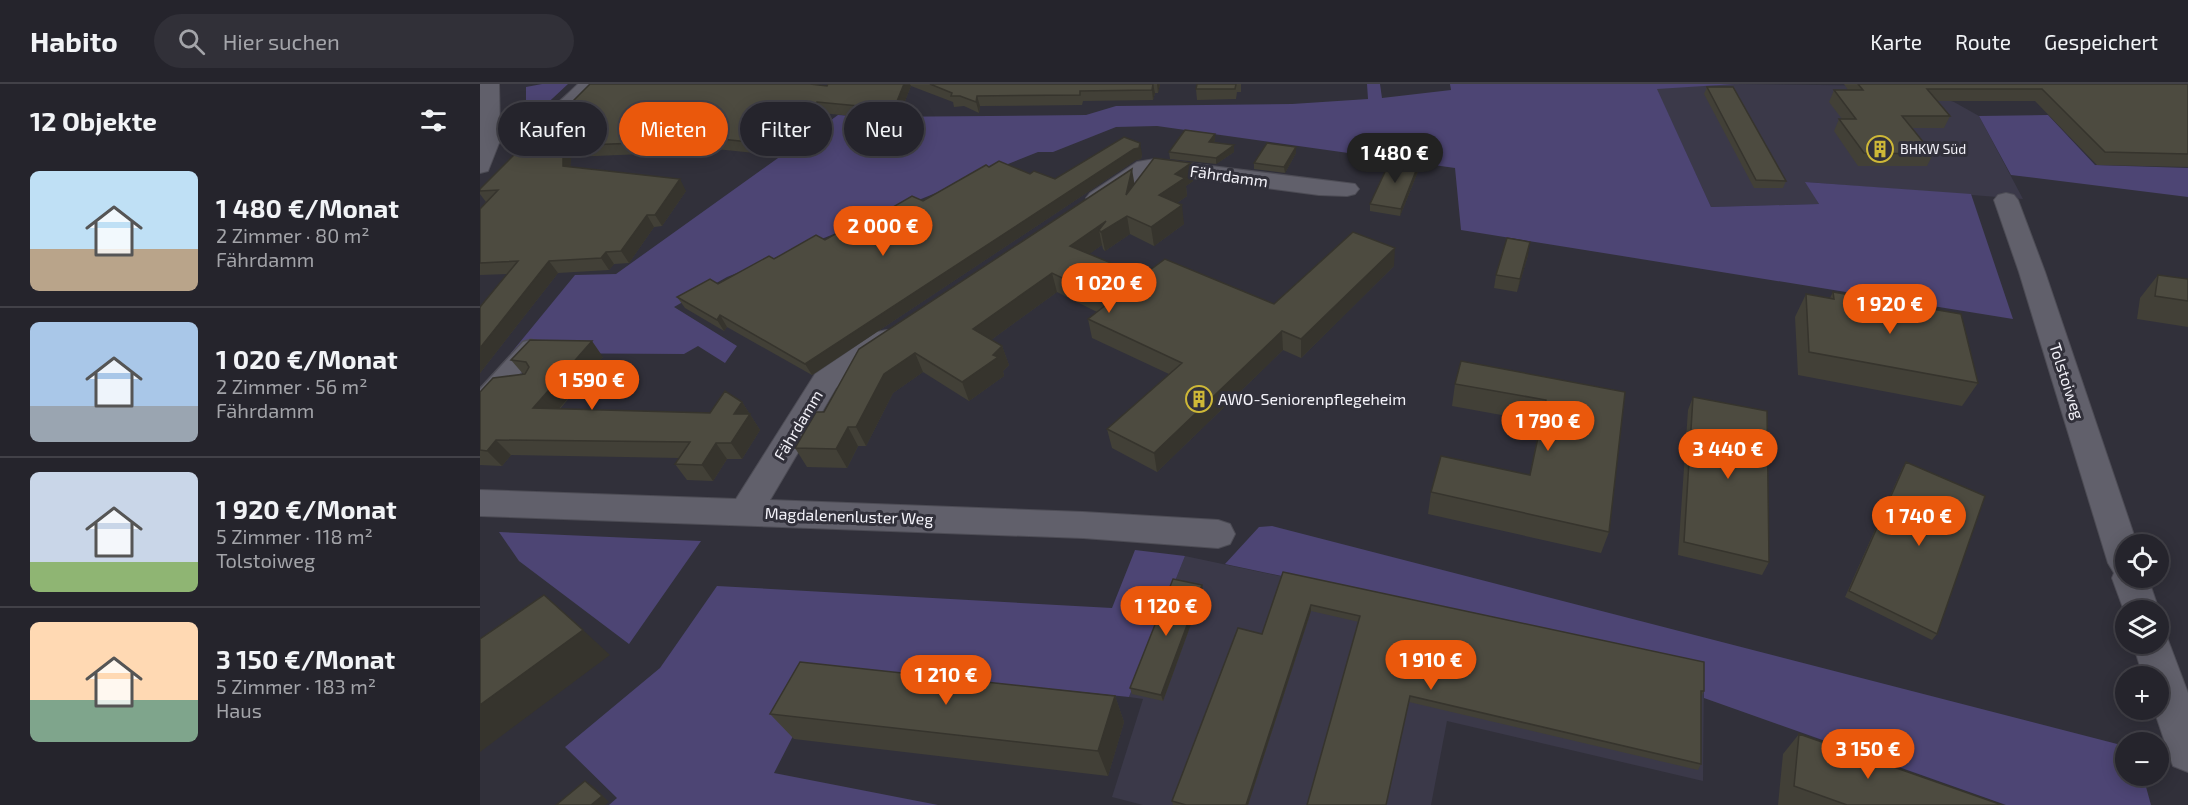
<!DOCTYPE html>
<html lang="de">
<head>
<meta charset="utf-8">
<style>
  body { margin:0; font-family:"Exo 2",sans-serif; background:#313038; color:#f1f3f6; height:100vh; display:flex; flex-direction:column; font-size:22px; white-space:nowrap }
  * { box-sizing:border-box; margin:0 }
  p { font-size:20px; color:#a3a4a9 }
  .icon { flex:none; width:33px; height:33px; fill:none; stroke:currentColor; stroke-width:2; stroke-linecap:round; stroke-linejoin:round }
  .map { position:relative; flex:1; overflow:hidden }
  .side { display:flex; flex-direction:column; background:#25242c; width:480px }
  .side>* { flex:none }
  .top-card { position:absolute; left:18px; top:18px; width:570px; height:54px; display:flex; gap:12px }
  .buttons { position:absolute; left:1635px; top:450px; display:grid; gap:12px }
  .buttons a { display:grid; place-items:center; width:54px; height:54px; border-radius:50%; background:#25242c; box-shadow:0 3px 15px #0003,0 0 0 2px #424148; font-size:30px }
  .price { position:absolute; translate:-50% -51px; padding:0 14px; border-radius:21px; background:#ea580c; color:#fff; font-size:20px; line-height:39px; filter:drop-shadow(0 2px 3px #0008) }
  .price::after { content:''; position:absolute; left:50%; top:36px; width:18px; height:14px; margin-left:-9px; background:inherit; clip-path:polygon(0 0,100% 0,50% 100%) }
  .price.active { background:#222; color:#fff }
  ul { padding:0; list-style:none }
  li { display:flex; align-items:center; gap:18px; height:150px; padding:0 30px }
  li+li { border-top:2px solid #424148 }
  li span { display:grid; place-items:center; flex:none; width:168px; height:120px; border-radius:9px; color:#555 }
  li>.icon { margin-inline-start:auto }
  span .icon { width:72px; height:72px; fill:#fffc; stroke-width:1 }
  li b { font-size:26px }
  h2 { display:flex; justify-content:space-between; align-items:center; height:72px; padding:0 30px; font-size:26px }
  .pill { padding:0 21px; border-radius:27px; background:#25242c; box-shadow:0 3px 15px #0003,0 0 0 2px #424148; font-size:21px; line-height:54px }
  .pill.active { background:#ea580c; color:#fff }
  header { display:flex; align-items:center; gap:36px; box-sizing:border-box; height:84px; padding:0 30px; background:#25242c; border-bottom:2px solid #424148 }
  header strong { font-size:28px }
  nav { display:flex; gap:33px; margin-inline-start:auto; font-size:21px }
  .search { width:420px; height:54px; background:#313038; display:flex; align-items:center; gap:15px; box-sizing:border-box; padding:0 21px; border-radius:33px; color:#a3a4a9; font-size:22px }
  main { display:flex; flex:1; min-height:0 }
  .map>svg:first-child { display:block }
  .built { fill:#3b3949 }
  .green { fill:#4d4574 }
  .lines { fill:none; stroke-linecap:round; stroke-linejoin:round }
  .pedestrian-casing { stroke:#4d4c55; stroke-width:3 }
  .minor-casing { stroke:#4d4c55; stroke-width:2 }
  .pedestrian { fill:#61606b; fill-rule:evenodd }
  .minor { fill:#61606b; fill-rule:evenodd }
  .wall { fill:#424037 }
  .shaded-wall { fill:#36342d }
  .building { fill:#4d4b40; stroke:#36342d; stroke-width:1.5 }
  .labels { text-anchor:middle; stroke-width:6; stroke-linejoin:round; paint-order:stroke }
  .far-poi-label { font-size:14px; fill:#f3f2f9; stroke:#31303a; text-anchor:start }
  .street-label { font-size:16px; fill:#f3f2f9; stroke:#31303a }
  .poi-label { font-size:16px; fill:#f3f2f9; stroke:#31303a; text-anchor:start }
</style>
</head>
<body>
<header>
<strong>Habito</strong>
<div class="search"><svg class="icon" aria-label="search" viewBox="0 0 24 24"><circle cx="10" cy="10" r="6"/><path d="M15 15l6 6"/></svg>Hier suchen</div>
<nav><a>Karte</a><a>Route</a><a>Gespeichert</a></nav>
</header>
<main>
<section class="side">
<h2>12 Objekte<svg class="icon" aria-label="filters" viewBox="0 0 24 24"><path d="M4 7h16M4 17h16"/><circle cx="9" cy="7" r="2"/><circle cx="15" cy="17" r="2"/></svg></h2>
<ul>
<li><span style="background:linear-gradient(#bfe0f5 65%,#b9a48a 0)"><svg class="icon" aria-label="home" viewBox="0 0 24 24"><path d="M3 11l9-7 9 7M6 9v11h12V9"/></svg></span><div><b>1 480 €/Monat</b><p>2 Zimmer · 80 m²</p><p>Fährdamm</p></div></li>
<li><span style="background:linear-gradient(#a9c7e8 70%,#9aa5b1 0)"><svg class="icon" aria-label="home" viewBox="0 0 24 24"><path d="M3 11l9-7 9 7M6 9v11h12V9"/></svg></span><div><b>1 020 €/Monat</b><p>2 Zimmer · 56 m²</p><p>Fährdamm</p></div></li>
<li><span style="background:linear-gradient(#c9d6e8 75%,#8fb573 0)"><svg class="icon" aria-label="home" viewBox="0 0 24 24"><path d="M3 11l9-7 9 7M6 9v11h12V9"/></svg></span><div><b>1 920 €/Monat</b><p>5 Zimmer · 118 m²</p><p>Tolstoiweg</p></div></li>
<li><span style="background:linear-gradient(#ffd9b3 65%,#7fa58c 0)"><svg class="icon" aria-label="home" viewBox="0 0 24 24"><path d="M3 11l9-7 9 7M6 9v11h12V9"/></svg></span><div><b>3 150 €/Monat</b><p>5 Zimmer · 183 m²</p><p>Haus</p></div></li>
</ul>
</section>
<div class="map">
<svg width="1708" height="721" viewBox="0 0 1708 721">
  <rect width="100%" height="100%" fill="#31303a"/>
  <path class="built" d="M 1256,0 L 1425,2 L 1474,18 L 1499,32 L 1543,115 L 1326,98 L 1339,120 L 1231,123 L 1176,4 Z
    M 705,472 L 1224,582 L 1223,697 L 967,637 L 951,721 L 663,721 L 632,713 L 663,615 L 649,613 Z"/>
  <path class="green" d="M 62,0 L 88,0 L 59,27 L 75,27 L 46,40 L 46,3 Z
    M 887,0 L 900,0 L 902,14 L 971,6 L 970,0 L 1256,0 L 1177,5 L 1231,123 L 1339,120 L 1325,98 L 1491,110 L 1533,235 L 981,146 L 975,84 L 677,42 L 636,43 L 573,68 L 558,68 L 247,193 L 194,223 L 257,262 L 245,279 L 218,262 L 204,270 L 31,269 L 95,191 L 136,190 L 358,31 L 390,33 L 606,31 L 636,22 L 812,20 L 888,15 Z
    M 1568,31 L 1615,81 L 1708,84 L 1708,113 L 1531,91 L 1499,32 Z
    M 792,442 L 1645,662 L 1646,692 L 1663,692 L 1671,721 L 1526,721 L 1224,614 L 1224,582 L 745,480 L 779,443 Z
    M 19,448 L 221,457 L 149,560 L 39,477 Z
    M 655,466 L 705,472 L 649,613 L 349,582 L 294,689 L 458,721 L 129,721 L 137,714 L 85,663 L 180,584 L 237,502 L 632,524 Z"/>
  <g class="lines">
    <defs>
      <path id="pedestrian" d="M 51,256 L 59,258 L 62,263 L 59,268 L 8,326 L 0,328 L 0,305 L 43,258 Z"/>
      <path id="minor" d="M 0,0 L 19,0 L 20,46 C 61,35 68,29 98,0 L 120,0 C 92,41 63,48 19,59 L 8,87 L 0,89 Z
        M 675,75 L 875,100 L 879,105 L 875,110 L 867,112 L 839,111 L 675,89 L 626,119 L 618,121 L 610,119 L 606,114 L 610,109 L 657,78 Z
        M 1526,109 L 1534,111 L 1538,116 L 1565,188 L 1657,460 L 1646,460 L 1646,494 L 1668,494 L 1679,526 L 1678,528 L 1646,526 L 1646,532 L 1632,494 L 1634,489 L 1628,479 L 1539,188 L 1514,116 L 1518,111 Z
        M 407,246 L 417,248 L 421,255 L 417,262 L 356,304 L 290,416 L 603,428 L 738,436 L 750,440 L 755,450 L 750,460 L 738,464 L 603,454 L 0,432 L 0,406 L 256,415 L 335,290 L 397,248 Z
        M 1678,546 L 1685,548 L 1708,609 L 1708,688 L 1693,682 L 1674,626 L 1678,626 L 1678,592 L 1663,592 L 1653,560 L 1678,560 Z"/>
    </defs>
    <use href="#pedestrian" class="pedestrian-casing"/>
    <use href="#minor" class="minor-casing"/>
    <use href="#pedestrian" class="pedestrian"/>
    <use href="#minor" class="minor"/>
  </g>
  <path class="wall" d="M 348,0 L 680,0 L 678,9 L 675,9 L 673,16 L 603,17 L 602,21 L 500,22 L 499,29 L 484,22 L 474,23 L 473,18 L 431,2 L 419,32 L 383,33 L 341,29 L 293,71 L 236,65 L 235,67 L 91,73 L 90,83 L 206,107 L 182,142 L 174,143 L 149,179 L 134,180 L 129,186 L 78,189 L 0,289 L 0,223 L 28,190 L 0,191 L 0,125 L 6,118 L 0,110 L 0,105 L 77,28 L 347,2 Z
    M 717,0 L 761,0 L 761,8 L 757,8 L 756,15 L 717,16 L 716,5 Z
    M 1364,0 L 1708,0 L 1708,83 L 1617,81 L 1555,17 L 1457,17 L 1470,32 L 1464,44 L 1432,44 L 1453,70 L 1447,82 L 1378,82 L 1354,47 L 1359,35 L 1362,35 L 1349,18 L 1354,6 L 1368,6 Z
    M 1227,3 L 1306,97 L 1303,104 L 1274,104 L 1224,10 Z
    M 735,56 L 734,58 L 754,61 L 754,68 L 736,80 L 690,75 L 689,68 Z
    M 816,63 L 816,69 L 805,89 L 774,85 L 774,79 Z
    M 662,70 L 661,75 L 656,76 L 332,291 L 247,243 L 244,247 L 205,224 L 197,213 L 238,200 L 294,175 L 345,156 L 396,133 L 443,117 L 509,83 L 575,95 Z
    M 711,79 L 713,97 L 706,102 L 707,112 L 697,119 L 704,140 L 674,162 L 650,150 L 625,167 L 623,165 L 622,161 L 609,170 L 662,192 L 794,220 L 914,182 L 821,274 L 803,266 L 677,388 L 632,364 L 627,345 L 689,290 L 612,254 L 608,235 L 617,228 L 577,208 L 511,256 L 522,262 L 529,281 L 523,287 L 524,292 L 489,317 L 443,288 L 413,309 L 386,362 L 378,362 L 367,384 L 327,383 L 315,364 L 344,328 L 654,100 Z
    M 939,85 L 920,132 L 890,127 L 890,120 Z
    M 1048,171 L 1037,208 L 1014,204 L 1016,191 Z
    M 1678,191 L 1708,195 L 1708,243 L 1657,235 L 1660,214 Z
    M 1353,208 L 1498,299 L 1482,322 L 1318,291 L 1315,233 L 1326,210 L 1350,214 Z
    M 123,273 L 80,325 L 230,329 L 262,318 L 280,346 L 262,375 L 247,375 L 233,397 L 207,396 L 195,380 L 200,374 L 31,371 L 22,382 L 0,381 L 0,308 L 44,291 L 31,276 Z
    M 975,300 L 1145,308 L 1129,448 L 1121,469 L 948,430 L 951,408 L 1050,391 L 1060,338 L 972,322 Z
    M 1213,313 L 1289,478 L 1282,491 L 1198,471 L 1208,326 Z
    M 1426,378 L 1457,550 L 1452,556 L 1365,513 L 1422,385 Z
    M 803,488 L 1224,607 L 1221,613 L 1221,680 L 1218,686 L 929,618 L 879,538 L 831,527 L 768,721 L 693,721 L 692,717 L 782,550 Z
    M 722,501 L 723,507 L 683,617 L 652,610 L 650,604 Z
    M 635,612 L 644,638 L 628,692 L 314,655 L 290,630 Z
    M 1319,650 L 1522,721 L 1298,721 L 1303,670 Z"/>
  <path class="shaded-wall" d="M 424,0 L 430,0 L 431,2 L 419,32 L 415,22 Z
    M 673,0 L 675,9 L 673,16 L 672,6 Z
    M 677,0 L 680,0 L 678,9 Z
    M 497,12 L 500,22 L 499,29 L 496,18 Z
    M 337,18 L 341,29 L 293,71 L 288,60 Z
    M 735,50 L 735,56 L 730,64 L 729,58 Z
    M 231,54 L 236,65 L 235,67 L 229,56 Z
    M 660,59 L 662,70 L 661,75 L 656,76 L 332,291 L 325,280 Z
    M 754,61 L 754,68 L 736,80 L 736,74 Z
    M 83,62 L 91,73 L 90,93 L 83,82 Z
    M 816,63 L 816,69 L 805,89 L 804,83 Z
    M 711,79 L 713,97 L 706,102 L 707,112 L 681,130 L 679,111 L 695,90 Z
    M 939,79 L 939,85 L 920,132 L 921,125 Z
    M 652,85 L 655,103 L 646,111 Z
    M 200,95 L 206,107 L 182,142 L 175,131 Z
    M 702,121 L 704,140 L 674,162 L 671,143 Z
    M 167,131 L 174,143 L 149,179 L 141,167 Z
    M 647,132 L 650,150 L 625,167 L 621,148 L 619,146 L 622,161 L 594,181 L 590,162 L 626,137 Z
    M 1050,158 L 1048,171 L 1037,208 L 1040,195 Z
    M 915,164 L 914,182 L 821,274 L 821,255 Z
    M 126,168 L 134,180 L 129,186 L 121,174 Z
    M 69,177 L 78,189 L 0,289 L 0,264 Z
    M 572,189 L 577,208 L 500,264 L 493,245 Z
    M 240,231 L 247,243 L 244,247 L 237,236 Z
    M 802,247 L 803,266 L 677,388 L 674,369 Z
    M 112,257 L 123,273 L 67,339 L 53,324 Z
    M 522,262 L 529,281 L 523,287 L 524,292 L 489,317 L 482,298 L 513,271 Z
    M 435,269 L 443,288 L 413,309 L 386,362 L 376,343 L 404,290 Z
    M 262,318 L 280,346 L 262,375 L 251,359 L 254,330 Z
    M 368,343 L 378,362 L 367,384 L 356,365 Z
    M 16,356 L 31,371 L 22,382 L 7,367 Z
    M 236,359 L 247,375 L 233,397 L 222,381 Z
    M 722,501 L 723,507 L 683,617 L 681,611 Z
    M 831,521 L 831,527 L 768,721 L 766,721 Z
    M 103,546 L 130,571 L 0,668 L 0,621 Z
    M 635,612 L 644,638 L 628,692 L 618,667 Z
    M 105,697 L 113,702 L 129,718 L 125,721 L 111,721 Z"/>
  <path class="building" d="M 110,0 L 330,0 L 347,2 L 348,0 L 424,0 L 415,22 L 379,22 L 337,18 L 288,60 L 231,54 L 229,56 L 83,62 L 83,82 L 200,95 L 175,131 L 167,131 L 141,167 L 126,168 L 121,174 L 69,177 L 0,264 L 0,223 L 38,177 L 0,179 L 0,125 L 18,106 L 0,107 L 0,105 L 77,28 L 83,27 Z
    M 450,0 L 673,0 L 672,6 L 600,7 L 600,11 L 497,12 L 496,18 L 480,12 L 471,12 L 472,9 Z
    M 717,0 L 756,0 L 755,5 L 716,5 Z
    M 1378,0 L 1708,0 L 1708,70 L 1625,68 L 1562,5 L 1447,5 L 1470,32 L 1422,32 L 1453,70 L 1384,69 L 1359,35 L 1376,35 L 1354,6 L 1383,6 Z
    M 1227,3 L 1253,3 L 1306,97 L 1276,96 Z
    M 705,46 L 735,50 L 729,58 L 754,61 L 736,74 L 689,68 Z
    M 644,53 L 660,59 L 659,64 L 654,65 L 325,280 L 240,231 L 237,236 L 197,213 L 230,195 L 238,200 L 289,172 L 294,175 L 336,151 L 345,156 L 391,130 L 396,133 L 432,112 L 443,117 L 506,81 L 509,83 L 519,77 L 550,90 L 554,87 L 575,95 Z
    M 787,59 L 816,63 L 804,83 L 774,79 Z
    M 674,74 L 711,79 L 695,90 L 705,94 L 679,111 L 702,121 L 671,143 L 647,132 L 621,148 L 619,146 L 626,137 L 590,162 L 662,192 L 685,175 L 794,220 L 873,148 L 915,164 L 821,255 L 802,247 L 674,369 L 627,345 L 702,279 L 608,235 L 631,217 L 572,189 L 493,245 L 522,262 L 513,271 L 518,273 L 482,298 L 435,269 L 404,290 L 376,343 L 368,343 L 356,365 L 315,364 L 336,328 L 344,328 L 379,265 L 652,85 L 646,111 Z
    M 911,75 L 939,79 L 921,125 L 890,120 Z
    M 1027,154 L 1050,158 L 1040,195 L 1016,191 Z
    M 1678,191 L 1708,195 L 1708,217 L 1675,212 Z
    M 1353,208 L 1481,230 L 1498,299 L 1329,268 L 1326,210 L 1354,215 Z
    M 50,256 L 112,257 L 53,324 L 230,329 L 245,307 L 262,318 L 254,330 L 270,330 L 251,359 L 236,359 L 222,381 L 195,380 L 210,358 L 16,356 L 7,367 L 0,366 L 0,308 L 13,294 L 45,290 L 49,283 L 46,278 L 31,276 Z
    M 981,277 L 1145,308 L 1129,448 L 951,408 L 961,372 L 1050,391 L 1066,316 L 975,300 Z
    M 1213,313 L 1287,327 L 1289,478 L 1204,458 Z
    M 1426,378 L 1505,412 L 1457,550 L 1369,507 Z
    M 803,488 L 1224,578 L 1224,607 L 1221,607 L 1221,680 L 930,612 L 906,721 L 827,721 L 880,532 L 831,521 L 766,721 L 706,721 L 692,717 L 758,544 L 782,550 Z
    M 693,495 L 722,501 L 681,611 L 650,604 Z
    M 64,511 L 103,546 L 0,621 L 0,555 Z
    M 320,578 L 635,612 L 618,667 L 290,630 Z
    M 1319,650 L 1522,721 L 1367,721 L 1314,702 Z
    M 105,697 L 122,712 L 111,721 L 76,721 Z"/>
  <defs>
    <symbol id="building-ring" viewBox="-11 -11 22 22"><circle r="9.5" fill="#31303a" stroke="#ceb837" stroke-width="1.5"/><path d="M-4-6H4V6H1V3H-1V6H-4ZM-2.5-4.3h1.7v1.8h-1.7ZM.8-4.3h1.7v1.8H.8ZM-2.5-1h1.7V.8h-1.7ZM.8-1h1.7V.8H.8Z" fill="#ceb837"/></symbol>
  </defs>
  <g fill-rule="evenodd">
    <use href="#building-ring" x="1385" y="50" width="30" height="30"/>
    <use href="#building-ring" x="704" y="300" width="30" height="30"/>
  </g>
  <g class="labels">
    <g class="far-poi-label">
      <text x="1420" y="70">BHKW Süd</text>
    </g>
    <g class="street-label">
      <text transform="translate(749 92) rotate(8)" y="6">Fährdamm</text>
      <text transform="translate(1587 297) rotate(72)" y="6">Tolstoiweg</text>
      <text transform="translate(318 341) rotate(-59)" y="6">Fährdamm</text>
      <text transform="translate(369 432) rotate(2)" y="6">Magdalenenluster Weg</text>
    </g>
    <g class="poi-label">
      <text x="738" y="321">AWO-Seniorenpflegeheim</text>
    </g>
  </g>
</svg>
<div class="buttons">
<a><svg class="icon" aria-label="locate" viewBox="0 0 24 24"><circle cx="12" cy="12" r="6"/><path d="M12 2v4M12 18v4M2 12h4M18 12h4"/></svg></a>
<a><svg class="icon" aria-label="layers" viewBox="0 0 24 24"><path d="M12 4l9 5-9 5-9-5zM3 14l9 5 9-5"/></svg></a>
<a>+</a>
<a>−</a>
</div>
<b class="price active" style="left:915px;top:100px">1 480 €</b>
<b class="price" style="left:403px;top:173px">2 000 €</b>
<b class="price" style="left:629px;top:230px">1 020 €</b>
<b class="price" style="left:1410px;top:251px">1 920 €</b>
<b class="price" style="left:112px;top:327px">1 590 €</b>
<b class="price" style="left:1068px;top:368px">1 790 €</b>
<b class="price" style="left:1248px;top:396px">3 440 €</b>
<b class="price" style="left:1439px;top:463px">1 740 €</b>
<b class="price" style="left:686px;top:553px">1 120 €</b>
<b class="price" style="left:951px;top:607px">1 910 €</b>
<b class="price" style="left:466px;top:622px">1 210 €</b>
<b class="price" style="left:1388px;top:696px">3 150 €</b>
<div class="top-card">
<a class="pill">Kaufen</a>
<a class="pill active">Mieten</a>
<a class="pill">Filter</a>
<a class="pill">Neu</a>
</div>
</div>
</main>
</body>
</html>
